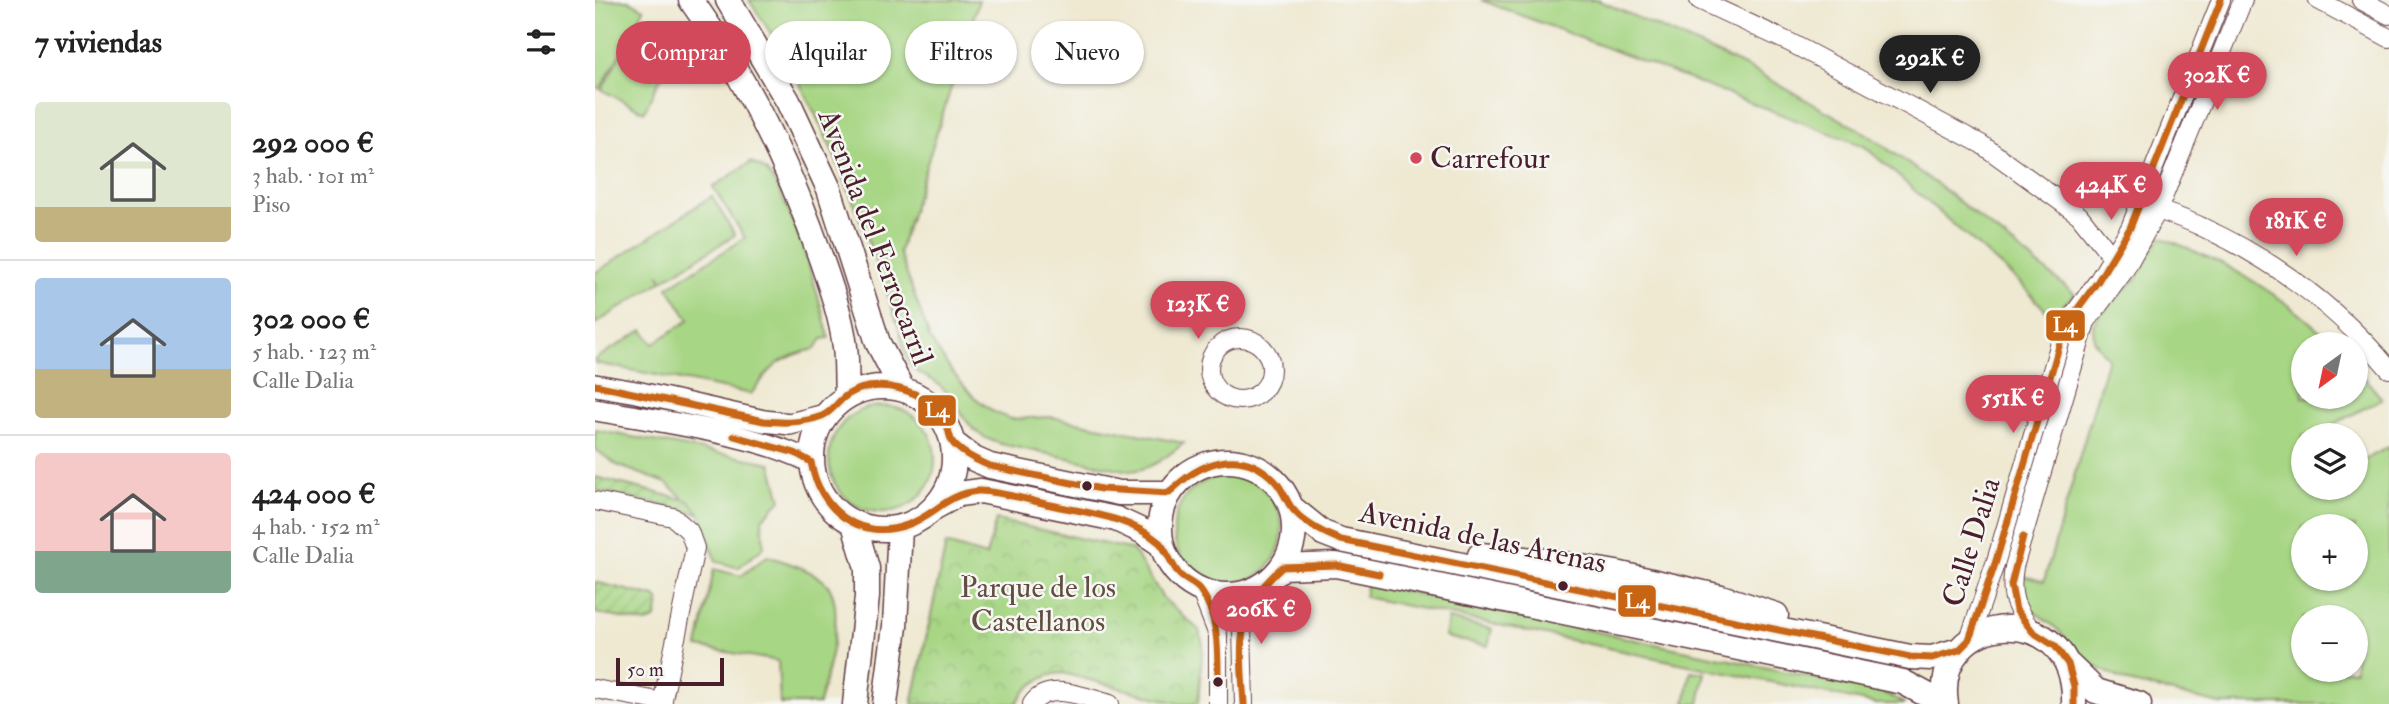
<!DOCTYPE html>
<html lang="es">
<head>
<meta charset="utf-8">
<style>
  body { margin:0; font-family:"IM FELL Double Pica",serif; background:#f2f2f2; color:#222; height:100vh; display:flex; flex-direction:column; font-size:26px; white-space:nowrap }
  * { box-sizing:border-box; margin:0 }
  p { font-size:23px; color:#767676 }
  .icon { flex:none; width:38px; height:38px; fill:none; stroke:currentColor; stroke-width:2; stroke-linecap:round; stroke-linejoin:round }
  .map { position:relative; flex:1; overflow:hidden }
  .panel { display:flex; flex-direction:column; background:#fff; width:595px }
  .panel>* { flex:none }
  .top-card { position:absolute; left:21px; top:21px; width:665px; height:63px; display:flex; gap:14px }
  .needle { width:46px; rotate:213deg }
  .tools { position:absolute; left:1696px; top:332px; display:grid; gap:14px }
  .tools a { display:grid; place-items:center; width:77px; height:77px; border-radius:50%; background:#fff; box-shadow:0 2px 5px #0004; font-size:35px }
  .scale { position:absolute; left:21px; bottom:18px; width:108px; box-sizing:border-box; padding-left:7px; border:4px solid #4a1f2b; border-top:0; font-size:19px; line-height:24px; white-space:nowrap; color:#4a1f2b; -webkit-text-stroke:5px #f6f6f2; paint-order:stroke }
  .price { position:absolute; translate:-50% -60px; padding:0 16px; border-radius:24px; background:#d1495b; color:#fff; font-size:23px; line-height:46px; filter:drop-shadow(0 2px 4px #0008) }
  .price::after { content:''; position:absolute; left:50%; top:42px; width:21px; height:16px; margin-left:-10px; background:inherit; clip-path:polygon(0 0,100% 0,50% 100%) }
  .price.selected { background:#222; color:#fff }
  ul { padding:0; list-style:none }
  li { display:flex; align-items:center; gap:21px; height:175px; padding:0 35px }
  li+li { border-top:2px solid #e0e0e0 }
  li span { display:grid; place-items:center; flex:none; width:196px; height:140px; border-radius:7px; color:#555 }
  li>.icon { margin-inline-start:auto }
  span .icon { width:84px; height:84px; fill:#fffc; stroke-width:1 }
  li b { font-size:30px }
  h2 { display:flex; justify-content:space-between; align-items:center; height:84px; padding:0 35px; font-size:30px }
  .tag { padding:0 24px; border-radius:32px; background:#fff; box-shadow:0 2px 5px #0004; font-size:24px; line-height:63px }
  .tag.selected { background:#d1495b; color:#fff }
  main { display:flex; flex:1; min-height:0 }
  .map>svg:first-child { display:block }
  .grass { fill:#a7d684; stroke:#787a58; stroke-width:2; fill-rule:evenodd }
  .park { fill:url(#park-crowns); stroke:#787a58; stroke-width:2 }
  .garden { fill:url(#garden-furrows); stroke:#787a58; stroke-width:2 }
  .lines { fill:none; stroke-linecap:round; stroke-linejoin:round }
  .minor-casing { stroke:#633d44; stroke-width:20 }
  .major-casing { stroke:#633d44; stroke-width:24 }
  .highway-casing { stroke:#633d44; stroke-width:27 }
  .minor { stroke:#fff; stroke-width:18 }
  .major { stroke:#fff; stroke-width:21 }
  .highway { stroke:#fff; stroke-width:24 }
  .bus-1-casing { stroke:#f6f6f2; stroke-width:12 }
  .bus-1 { stroke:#c86514; stroke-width:7 }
  .poi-dot { fill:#d1495b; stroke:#f6f6f2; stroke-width:2.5 }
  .bus-dot { fill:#4a1f2b; stroke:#f6f6f2; stroke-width:2.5 }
  .labels { text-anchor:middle; stroke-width:5; stroke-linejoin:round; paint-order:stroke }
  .poi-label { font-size:30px; fill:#4a1f2b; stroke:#f6f6f2; text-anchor:start }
  .street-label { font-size:30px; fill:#4a1f2b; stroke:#f6f6f2 }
  .park-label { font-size:30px; fill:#614d41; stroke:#f6f6f2 }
  .line-badge { stroke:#f6f6f2; stroke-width:2.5 }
  .badge-label { font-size:19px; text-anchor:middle; font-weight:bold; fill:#fff }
</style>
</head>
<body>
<main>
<section class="panel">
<h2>7 viviendas<svg class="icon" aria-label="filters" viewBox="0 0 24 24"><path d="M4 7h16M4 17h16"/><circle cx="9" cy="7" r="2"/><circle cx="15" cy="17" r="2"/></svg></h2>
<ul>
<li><span style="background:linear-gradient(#dfe7d0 75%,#c2b280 0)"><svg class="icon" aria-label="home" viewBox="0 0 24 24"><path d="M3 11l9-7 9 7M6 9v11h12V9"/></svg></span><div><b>292 000 €</b><p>3 hab. · 101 m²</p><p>Piso</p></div></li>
<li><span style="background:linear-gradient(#a9c7e8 65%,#c2b280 0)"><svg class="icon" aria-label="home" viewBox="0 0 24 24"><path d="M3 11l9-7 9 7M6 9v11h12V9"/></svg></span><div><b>302 000 €</b><p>5 hab. · 123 m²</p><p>Calle Dalia</p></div></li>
<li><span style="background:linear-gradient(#f6c9c9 70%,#7fa58c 0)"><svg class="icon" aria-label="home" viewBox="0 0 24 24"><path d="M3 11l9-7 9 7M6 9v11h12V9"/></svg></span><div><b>424 000 €</b><p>4 hab. · 152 m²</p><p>Calle Dalia</p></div></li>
</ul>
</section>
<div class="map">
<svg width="1794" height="704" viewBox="0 0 1794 704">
  <defs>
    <pattern id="park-crowns" width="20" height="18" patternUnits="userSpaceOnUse" patternTransform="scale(1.75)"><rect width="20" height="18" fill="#a7d684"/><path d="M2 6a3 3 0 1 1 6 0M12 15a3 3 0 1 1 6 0" fill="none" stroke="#91b772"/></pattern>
    <pattern id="garden-furrows" width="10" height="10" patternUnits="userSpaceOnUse" patternTransform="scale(1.75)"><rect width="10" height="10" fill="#a7d684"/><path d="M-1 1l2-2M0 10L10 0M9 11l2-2" fill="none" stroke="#91b772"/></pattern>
  </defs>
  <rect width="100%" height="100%" fill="#f6f6f2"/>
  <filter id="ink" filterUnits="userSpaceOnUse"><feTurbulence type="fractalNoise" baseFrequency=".0143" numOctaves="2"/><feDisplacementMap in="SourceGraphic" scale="14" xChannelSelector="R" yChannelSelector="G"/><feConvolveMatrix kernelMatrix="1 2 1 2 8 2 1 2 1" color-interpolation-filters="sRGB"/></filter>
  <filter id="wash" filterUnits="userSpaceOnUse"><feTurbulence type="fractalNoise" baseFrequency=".00686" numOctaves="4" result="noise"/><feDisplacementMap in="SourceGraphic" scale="28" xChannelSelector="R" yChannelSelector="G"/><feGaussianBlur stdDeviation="1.57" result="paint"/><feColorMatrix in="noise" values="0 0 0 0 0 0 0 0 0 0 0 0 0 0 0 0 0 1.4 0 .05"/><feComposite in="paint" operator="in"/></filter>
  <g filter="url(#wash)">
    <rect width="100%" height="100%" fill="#efe9d2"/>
    <path class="grass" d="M 0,0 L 33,0 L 49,9 L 39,28 L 79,51 L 49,112 L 7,90 L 27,51 L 5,89 L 0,86 Z
      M 154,0 L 384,0 L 304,252 L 335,339 L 357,372 L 378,396 L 397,411 L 415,419 L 456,417 L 589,443 C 571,457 557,470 534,471 L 406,444 C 367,433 370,408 343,384 C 335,377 324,376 317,367 C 309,356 308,344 305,332 C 296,303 286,275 275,247 C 245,161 206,75 154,0 Z
      M 886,0 L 1003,0 L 1154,68 L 1272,134 L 1347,188 L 1480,294 L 1456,316 L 1425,283 L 1269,146 Z
      M 156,162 C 160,165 166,166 170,170 C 180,180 186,195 192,208 C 211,250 223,293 234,338 L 227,339 L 220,349 C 184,357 177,366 156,394 L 0,363 L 0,359 L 48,330 L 58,344 L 94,320 L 73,287 L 150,238 L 118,187 Z
      M 117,196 L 140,235 L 68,280 L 63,273 L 67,281 L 0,324 L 0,273 Z
      M 1565,237 C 1634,263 1686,293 1740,345 L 1708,345 L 1708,397 L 1760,397 L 1761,367 L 1787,399 L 1716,436 L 1708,436 L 1708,488 L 1760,488 L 1761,464 L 1794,447 L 1794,704 L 1625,704 L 1533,682 L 1503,668 L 1483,652 L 1462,629 L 1429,603 L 1423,591 L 1423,575 L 1449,581 L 1513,358 L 1499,341 L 1498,325 L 1505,314 L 1541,279 ZM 1708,527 L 1760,527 L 1760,579 L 1708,579 ZM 1708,618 L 1760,618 L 1760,670 L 1708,670 Z
      M234 459a53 53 0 1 1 106 0a53 53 0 1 1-106 0Z
      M 0,430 L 176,463 L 186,500 L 167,519 L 169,547 L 143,568 L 121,561 L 105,514 L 89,499 L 71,483 L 22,465 L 0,449 Z
      M579 530a54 54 0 1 1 108 0a54 54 0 1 1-108 0Z
      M 172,556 C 191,562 216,569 231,583 C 253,607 231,675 224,704 L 185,704 L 183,661 L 103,647 L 119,569 L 146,576 Z
      M 772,583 L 1287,692 L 1310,704 L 1281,704 L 769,597 Z
      M 853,619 L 897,629 L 893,646 L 850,637 Z
      M 1096,671 L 1110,673 L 1104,704 L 1090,704 Z"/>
    <path class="park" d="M 401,520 L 538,550 L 568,598 L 604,630 L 608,644 L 603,704 L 586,704 L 468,673 C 448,674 431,686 421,704 L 317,704 L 351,544 L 391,556 Z"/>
    <path class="garden" d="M 0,477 L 94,501 L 105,514 L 0,490 Z
      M 0,582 L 60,597 L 64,601 L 61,618 L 51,623 L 0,613 Z"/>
  </g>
  <g filter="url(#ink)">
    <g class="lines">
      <defs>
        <path id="minor" d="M 1104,0 L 1196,43 L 1386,144 L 1484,215 L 1522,263
          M 1723,0 L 1794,38
          M 1766,0 L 1794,15
          M 1552,206 C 1570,213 1589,218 1607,227 C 1679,260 1743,308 1794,369
          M614 369a31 31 0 1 1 62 0a31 31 0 1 1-62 0Z
          M 0,501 L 78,517 L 94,531 L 100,548 L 67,704
          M 605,589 L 623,635 L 623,704
          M 1438,632 C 1420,608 1414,597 1419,567 L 1491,322 L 1529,271 L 1563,210 L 1648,0
          M 1374,640 L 1401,561 L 1470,326 L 1503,281 L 1535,228 L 1626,0
          M 0,689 L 68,702
          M 437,704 C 454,680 492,698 515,704
          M 649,704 L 647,628 L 653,611 L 669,584"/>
        <path id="major" d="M 0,385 L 41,392 L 169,421 L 195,424 L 230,415
          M 0,410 C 49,418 96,425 144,437 C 169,443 193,450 216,462"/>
        <path id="highway" d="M 96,0 C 150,77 192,161 223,250 C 234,282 246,314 250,347 C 252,363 251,379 252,395
          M 133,0 L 193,101 L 234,189 L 283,343 L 307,389
          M217 458a71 71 0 1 1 142 0a71 71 0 1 1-142 0Z
          M 358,443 L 379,459 L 395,466 L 524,493 L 574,493
          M565 528a67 67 0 1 1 134 0a67 67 0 1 1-134 0Z
          M 342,506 L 364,494 L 386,491 L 521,519 L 547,531 L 567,545
          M 697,508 L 728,533 L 746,540 L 1315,657 L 1337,658 L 1364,650
          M 259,524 L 272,568 L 272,597 L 260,704
          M 885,555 L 952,561 L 1021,573 L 1126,597 L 1181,615
          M 687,567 L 741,565 L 1308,682 L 1334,696 L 1342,704
          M 1474,665 L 1501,691 L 1544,704
          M 290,704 L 300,626 L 305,528
          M 1351,704 C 1336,609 1483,596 1479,704"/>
      </defs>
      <use href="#minor" class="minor-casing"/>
      <use href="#major" class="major-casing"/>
      <use href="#highway" class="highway-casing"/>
      <use href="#minor" class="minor"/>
      <use href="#major" class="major"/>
      <use href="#highway" class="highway"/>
      <defs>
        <path id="bus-1" d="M 0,385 L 169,421 C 190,423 208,423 227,416 C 237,412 243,401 252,395 C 272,382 299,385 320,394 C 333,400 344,411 351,423 C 354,429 354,438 358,443 C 367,454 383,461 395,466 L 506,489 L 574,493 C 603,463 645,445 679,480 C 687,488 690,498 696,507 C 708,523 728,533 746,540 L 1315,657 L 1337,658 L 1364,650 L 1374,640 L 1401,561 L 1470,326 L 1503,281 L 1535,228 L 1626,0
          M 139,436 L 200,453 L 216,462 C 224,509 264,542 312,525 C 339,516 351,494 383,491 C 401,490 436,501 456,505 C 493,513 535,517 565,543 C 570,548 577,565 584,574 C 590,581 600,583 605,590 C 624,614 623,653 623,682
          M 1428,537 L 1416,585 L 1421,610 L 1438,632 L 1460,646 L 1473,664 L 1479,686 L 1479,704
          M 649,704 C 647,669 640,627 661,596 C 668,585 678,576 687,567 L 741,565 L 784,574"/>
      </defs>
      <use href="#bus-1" class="bus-1-casing"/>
      <use href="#bus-1" class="bus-1"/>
    </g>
  </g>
  <circle class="poi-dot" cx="821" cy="158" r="7"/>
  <g class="bus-dot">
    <circle cx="492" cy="486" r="6"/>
    <circle cx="968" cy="586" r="6"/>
    <circle cx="623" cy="682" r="6"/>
  </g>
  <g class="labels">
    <g class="poi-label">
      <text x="835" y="168">Carrefour</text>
    </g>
    <g class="street-label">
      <text transform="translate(281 237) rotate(69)" y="10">Avenida del Ferrocarril</text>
      <text transform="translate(888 537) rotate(12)" y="10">Avenida de las Arenas</text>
      <text transform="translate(1376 542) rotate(-73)" y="10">Calle Dalia</text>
    </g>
    <g class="park-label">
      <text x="443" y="597">Parque de los<tspan x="443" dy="34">Castellanos</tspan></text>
    </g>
  </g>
  <g class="line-badge">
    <rect x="1450" y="309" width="41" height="33" rx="7" fill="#c86514"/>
    <rect x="322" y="394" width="40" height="33" rx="7" fill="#c86514"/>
    <rect x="1022" y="584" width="40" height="34" rx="7" fill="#c86514"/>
  </g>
  <g class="badge-label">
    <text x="1470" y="332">L4</text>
    <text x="342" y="417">L4</text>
    <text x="1042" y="608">L4</text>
  </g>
</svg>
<div class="tools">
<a><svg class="needle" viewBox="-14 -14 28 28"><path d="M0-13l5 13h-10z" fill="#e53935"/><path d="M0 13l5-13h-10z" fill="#767676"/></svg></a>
<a><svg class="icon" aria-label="layers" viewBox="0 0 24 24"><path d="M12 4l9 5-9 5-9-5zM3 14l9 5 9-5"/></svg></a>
<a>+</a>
<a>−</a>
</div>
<div class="scale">50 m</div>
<b class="price selected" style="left:1335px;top:95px">292K €</b>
<b class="price" style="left:1622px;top:112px">302K €</b>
<b class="price" style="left:1516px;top:222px">424K €</b>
<b class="price" style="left:1701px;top:258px">181K €</b>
<b class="price" style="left:603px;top:341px">123K €</b>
<b class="price" style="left:1418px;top:435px">551K €</b>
<b class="price" style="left:666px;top:646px">206K €</b>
<div class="top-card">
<a class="tag selected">Comprar</a>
<a class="tag">Alquilar</a>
<a class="tag">Filtros</a>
<a class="tag">Nuevo</a>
</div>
</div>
</main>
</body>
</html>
